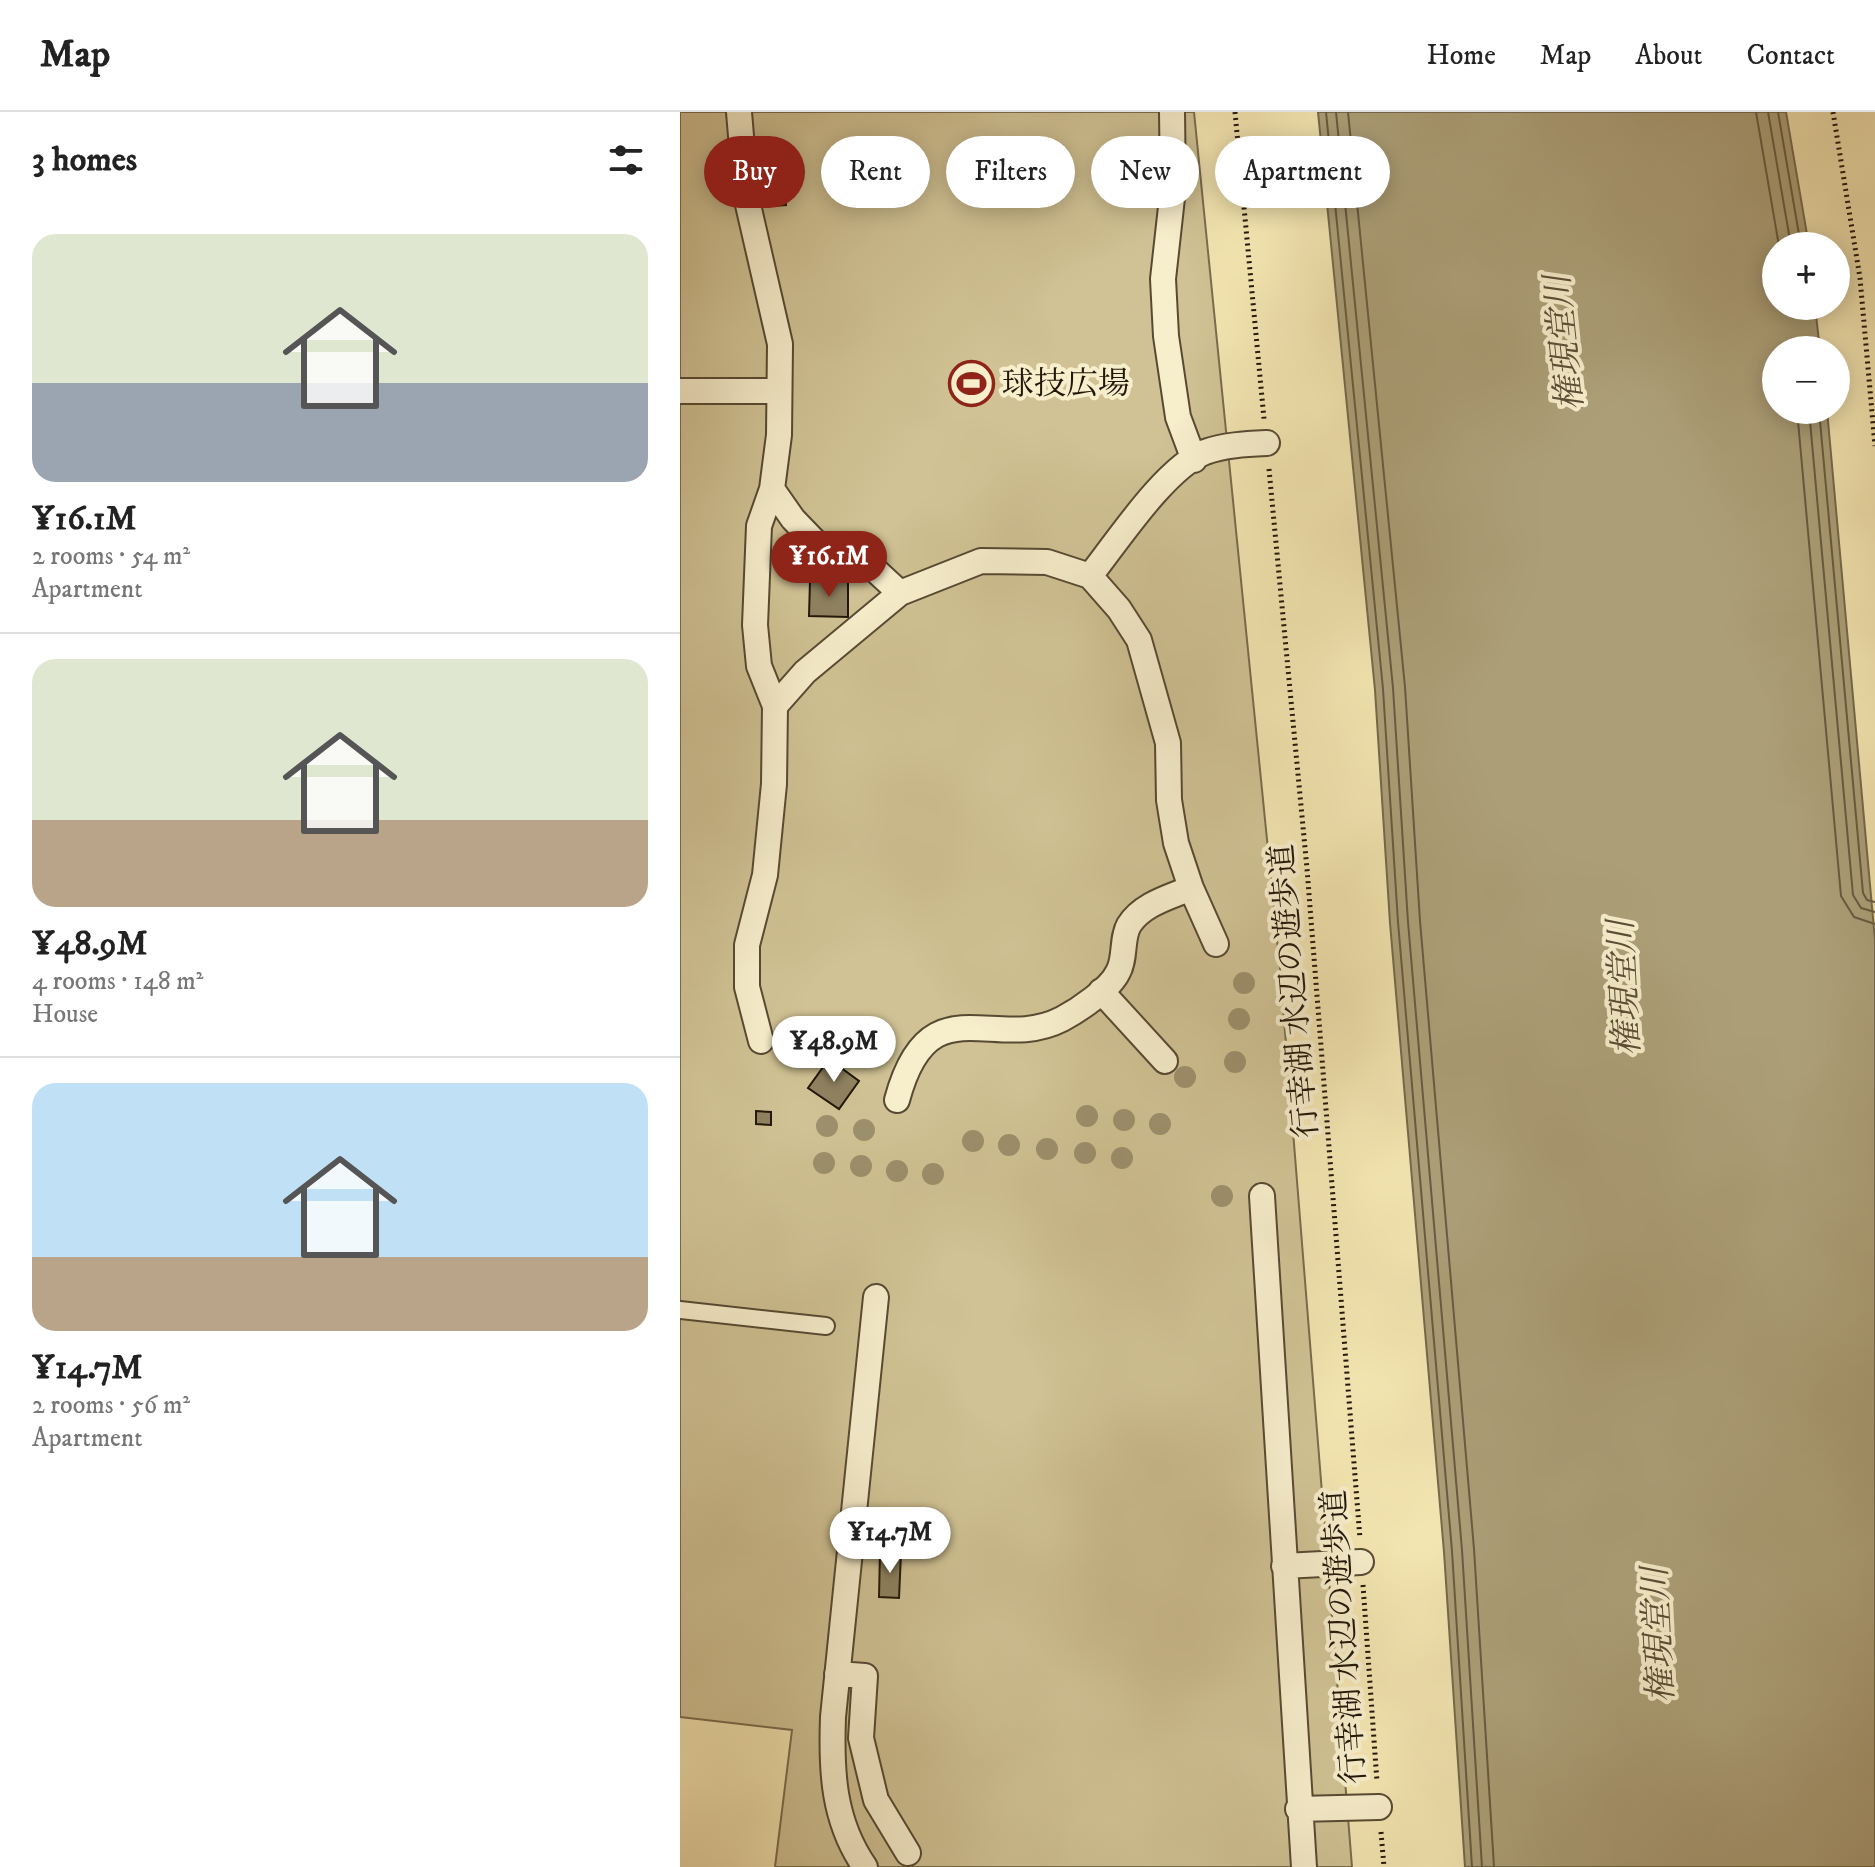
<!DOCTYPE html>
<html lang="en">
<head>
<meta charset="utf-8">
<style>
  body { margin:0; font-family:"IM FELL DW Pica","Noto Serif JP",serif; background:#f6f6f6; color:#222; height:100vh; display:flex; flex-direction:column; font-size:30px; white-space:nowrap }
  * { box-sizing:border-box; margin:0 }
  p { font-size:26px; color:#767676 }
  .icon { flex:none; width:44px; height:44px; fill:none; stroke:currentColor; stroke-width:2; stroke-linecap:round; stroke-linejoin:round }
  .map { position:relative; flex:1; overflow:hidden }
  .details { display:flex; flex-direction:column; background:#fff; width:680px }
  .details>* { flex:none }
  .banner { position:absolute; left:24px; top:24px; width:760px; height:72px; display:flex; gap:16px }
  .fabs { position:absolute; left:1082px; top:120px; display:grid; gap:16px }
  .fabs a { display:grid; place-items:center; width:88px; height:88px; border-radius:50%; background:#fff; box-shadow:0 4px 20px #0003; font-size:40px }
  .price { position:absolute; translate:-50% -68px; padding:0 18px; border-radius:28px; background:#fff; color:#222; font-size:26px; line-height:52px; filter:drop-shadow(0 2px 4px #0008) }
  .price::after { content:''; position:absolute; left:50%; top:48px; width:24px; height:18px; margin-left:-12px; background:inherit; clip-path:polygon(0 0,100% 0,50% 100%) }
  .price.selected { background:#8f2418; color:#fff }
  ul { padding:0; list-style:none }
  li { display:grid; align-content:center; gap:16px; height:424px; padding:0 32px }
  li+li { border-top:2px solid #e0e0e0 }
  li span { display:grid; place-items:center; height:248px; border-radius:24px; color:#555 }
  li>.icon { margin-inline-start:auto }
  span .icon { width:144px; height:144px; fill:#fffc; stroke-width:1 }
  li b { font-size:34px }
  h2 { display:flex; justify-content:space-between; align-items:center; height:96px; padding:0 32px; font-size:34px }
  .pill { padding:0 28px; border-radius:36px; background:#fff; box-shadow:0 4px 20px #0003; font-size:28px; line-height:72px }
  .pill.selected { background:#8f2418; color:#fff }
  header { display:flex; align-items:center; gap:48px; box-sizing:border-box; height:112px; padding:0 40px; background:#fff; border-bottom:2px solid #e0e0e0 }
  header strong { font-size:38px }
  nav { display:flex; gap:44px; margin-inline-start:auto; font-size:28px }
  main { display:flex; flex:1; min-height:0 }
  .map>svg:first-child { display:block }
  .green { fill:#d0c294; stroke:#7a6c4e; stroke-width:2 }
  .water { fill:#ac9f78; stroke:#75694c; stroke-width:2 }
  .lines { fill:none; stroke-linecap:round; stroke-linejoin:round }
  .shore { stroke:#685b40; stroke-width:2 }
  .building { fill:#8f8260; stroke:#231709; stroke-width:2 }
  .service-casing { stroke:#574a33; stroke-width:20 }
  .pedestrian-casing { stroke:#574a33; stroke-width:28 }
  .path { stroke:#231709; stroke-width:5; stroke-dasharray:2 4; stroke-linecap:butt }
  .service { stroke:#f7eecc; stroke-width:16 }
  .pedestrian { stroke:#f7eecc; stroke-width:24 }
  .tree { fill:#9d906c }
  .labels { text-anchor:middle; stroke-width:8; stroke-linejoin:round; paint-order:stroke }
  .poi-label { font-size:32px; fill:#231709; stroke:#f7eecc; text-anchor:start }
  .street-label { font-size:32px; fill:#231709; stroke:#f7eecc }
  .water-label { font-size:34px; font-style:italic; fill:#5a4d35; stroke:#f7eecc }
</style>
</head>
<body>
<header>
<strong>Map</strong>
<nav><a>Home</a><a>Map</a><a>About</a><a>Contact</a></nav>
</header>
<main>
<section class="details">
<h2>3 homes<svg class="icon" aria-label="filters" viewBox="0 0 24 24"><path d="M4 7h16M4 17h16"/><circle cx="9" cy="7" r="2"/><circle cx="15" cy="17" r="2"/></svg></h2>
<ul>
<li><span style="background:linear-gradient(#dfe7d0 60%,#9aa5b1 0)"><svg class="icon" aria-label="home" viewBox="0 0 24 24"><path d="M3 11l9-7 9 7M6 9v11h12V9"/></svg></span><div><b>¥16.1M</b><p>2 rooms · 54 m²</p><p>Apartment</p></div></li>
<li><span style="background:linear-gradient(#dfe7d0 65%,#b9a48a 0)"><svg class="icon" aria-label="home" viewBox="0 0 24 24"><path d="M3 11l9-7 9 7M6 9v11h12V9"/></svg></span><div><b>¥48.9M</b><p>4 rooms · 148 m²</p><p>House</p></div></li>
<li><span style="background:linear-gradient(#bfe0f5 70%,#b9a48a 0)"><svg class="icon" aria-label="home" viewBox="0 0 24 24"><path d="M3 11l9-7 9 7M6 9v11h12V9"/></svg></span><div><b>¥14.7M</b><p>2 rooms · 56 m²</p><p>Apartment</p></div></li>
</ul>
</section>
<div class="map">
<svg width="1195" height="1755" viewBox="0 0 1195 1755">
  <rect width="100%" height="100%" fill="#f3e5b1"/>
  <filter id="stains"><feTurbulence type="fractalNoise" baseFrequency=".0025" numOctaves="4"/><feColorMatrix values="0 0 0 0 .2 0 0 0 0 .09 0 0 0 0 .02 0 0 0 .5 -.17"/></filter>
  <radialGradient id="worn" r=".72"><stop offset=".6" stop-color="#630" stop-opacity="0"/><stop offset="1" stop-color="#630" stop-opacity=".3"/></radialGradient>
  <path class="green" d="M 0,0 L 514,0 L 600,857 L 672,1755 L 95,1755 L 112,1618 L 0,1605 Z"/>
  <path class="water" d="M 638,0 L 1106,0 L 1129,134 L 1096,134 L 1096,194 L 1135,194 L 1140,238 L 1096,238 L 1096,298 L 1147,298 L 1195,828 L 1195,1755 L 785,1755 L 764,1440 L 710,811 L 695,578 Z"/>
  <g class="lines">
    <path class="shore" d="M 646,0 L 703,577 L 718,810 L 772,1439 L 792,1755
      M 656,0 L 713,576 L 728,810 L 782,1438 L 802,1755
      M 668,0 L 725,575 L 740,809 L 794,1437 L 814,1755
      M 1076,0 L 1099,134
      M 1088,0 L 1111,134
      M 1098,0 L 1121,134
      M 1117,298 L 1161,784 L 1174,805 L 1195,812
      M 1129,298 L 1173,783 L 1181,796 L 1195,800
      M 1139,298 L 1183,781 L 1187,788 L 1195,790"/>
  </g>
  <path class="building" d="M 104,58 L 106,93 L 94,94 L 91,59 Z
    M 130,469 L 168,469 L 168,505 L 129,504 Z
    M 149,947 L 179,969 L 159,997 L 128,976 Z
    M 76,999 L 91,1000 L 91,1013 L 76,1012 Z
    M 200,1440 L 221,1441 L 219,1486 L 199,1485 Z"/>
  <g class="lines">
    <defs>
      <path id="service" d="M 0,1198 L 146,1214"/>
      <path id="pedestrian" d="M 59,0 L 66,84 L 100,232 L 99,323 L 92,377 L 79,414 L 75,513 L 79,554 L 95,594
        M 492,0 L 493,77 L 483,167 L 486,224 L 498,305 L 514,348
        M 0,279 L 99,279
        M 92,377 L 113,407 L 139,434 L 194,457 L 220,481
        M 410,464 C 437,430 485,356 525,340 C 544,333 566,332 587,331
        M 421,879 L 485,949
        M 81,929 L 67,875 L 67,833 L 85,763 L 94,672 L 95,594 L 125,560 L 220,481 L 301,449 L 367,450 L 410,464 L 439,497 L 459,528 L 488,631 L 489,688 L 496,731 L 511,776 L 536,832
        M 217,988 C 249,869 314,942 382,907 C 399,898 430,877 438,860 C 446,846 441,827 449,813 C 462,792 490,785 511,776
        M 582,1084 L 624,1755
        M 604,1454 L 681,1450
        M 157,1562 L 185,1564 L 181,1626 L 196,1688 L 228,1741
        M 618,1697 L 699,1695
        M 185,1755 C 153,1709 151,1659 153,1605 L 196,1185"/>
    </defs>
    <use href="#service" class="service-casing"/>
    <use href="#pedestrian" class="pedestrian-casing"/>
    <path class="path" d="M 555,0 L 584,307
      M 1153,0 L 1180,166 L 1195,334
      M 589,357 L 627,757 L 680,1427
      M 683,1473 L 697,1670
      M 701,1720 L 704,1755"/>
    <use href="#service" class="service"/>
    <use href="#pedestrian" class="pedestrian"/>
  </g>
  <g class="tree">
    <circle cx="564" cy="871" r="11"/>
    <circle cx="559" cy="907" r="11"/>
    <circle cx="555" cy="950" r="11"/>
    <circle cx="505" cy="965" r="11"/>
    <circle cx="407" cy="1004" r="11"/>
    <circle cx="444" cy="1008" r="11"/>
    <circle cx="480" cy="1012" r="11"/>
    <circle cx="147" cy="1014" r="11"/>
    <circle cx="184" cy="1018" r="11"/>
    <circle cx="293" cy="1029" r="11"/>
    <circle cx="329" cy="1033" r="11"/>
    <circle cx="367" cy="1037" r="11"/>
    <circle cx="405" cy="1041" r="11"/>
    <circle cx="442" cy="1046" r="11"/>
    <circle cx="144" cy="1051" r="11"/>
    <circle cx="181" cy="1054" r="11"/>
    <circle cx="217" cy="1059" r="11"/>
    <circle cx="253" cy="1062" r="11"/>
    <circle cx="542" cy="1084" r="11"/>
  </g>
  <defs>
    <symbol id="stadium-ring" viewBox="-11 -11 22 22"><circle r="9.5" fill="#f7eecc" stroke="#8f2418" stroke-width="1.5"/><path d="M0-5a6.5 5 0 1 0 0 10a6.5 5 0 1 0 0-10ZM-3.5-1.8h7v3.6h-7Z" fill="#8f2418"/></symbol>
  </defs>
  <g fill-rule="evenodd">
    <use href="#stadium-ring" x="266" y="246" width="51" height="51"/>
  </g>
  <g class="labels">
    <g class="poi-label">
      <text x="322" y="282">球技広場</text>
    </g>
    <g class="street-label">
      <text transform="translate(613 879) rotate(-95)" y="11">行幸湖 水辺の遊歩道</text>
      <text transform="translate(663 1525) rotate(-94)" y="11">行幸湖 水辺の遊歩道</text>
    </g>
    <g class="water-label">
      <text transform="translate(883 231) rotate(-96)" y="12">権現堂川</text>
      <text transform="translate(943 876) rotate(-93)" y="12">権現堂川</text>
      <text transform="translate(977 1523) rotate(-93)" y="12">権現堂川</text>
    </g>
  </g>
  <rect width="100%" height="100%" filter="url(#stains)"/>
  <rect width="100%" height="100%" fill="url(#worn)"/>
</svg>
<div class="fabs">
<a>+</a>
<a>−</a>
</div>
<b class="price selected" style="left:149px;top:487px">¥16.1M</b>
<b class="price" style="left:154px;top:972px">¥48.9M</b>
<b class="price" style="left:210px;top:1463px">¥14.7M</b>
<div class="banner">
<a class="pill selected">Buy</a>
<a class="pill">Rent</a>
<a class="pill">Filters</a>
<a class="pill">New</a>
<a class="pill">Apartment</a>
</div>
</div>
</main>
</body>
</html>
